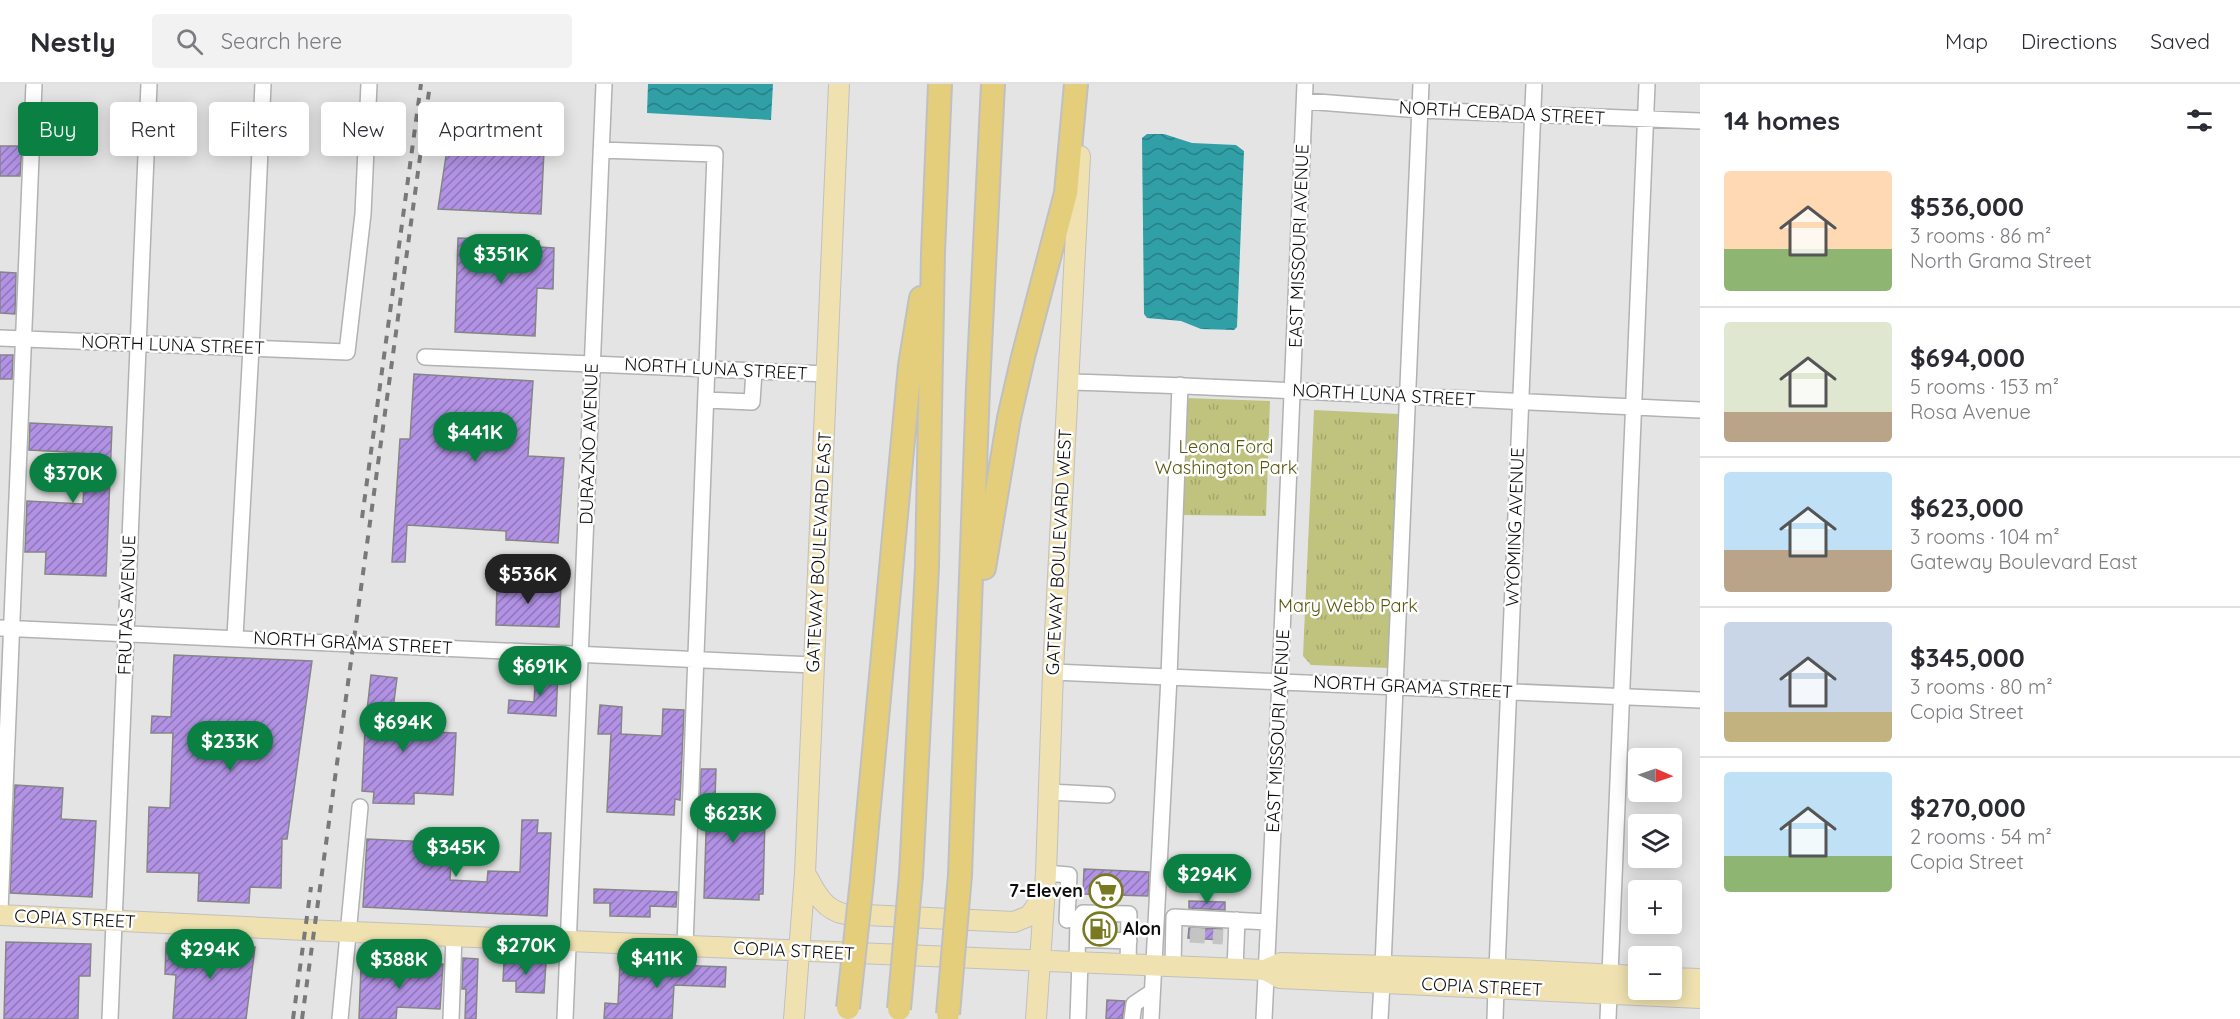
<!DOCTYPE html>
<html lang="en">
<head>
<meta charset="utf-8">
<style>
  body { margin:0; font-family:Quicksand,sans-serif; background:#f2f2f3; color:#2b2b33; height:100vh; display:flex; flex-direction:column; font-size:22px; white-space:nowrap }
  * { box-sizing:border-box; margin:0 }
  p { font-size:20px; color:#7c7c81 }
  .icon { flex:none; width:33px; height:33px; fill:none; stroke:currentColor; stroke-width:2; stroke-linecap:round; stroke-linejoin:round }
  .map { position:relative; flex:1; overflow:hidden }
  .sheet { display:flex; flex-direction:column; background:#fff; width:540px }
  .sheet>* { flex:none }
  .hud { position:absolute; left:18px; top:18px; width:570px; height:54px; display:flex; gap:12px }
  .needle { width:39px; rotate:92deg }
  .fabs { position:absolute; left:1628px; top:664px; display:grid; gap:12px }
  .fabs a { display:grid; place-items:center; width:54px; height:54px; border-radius:6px; background:#fff; box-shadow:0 3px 15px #0003; font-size:30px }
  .price { position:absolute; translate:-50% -51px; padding:0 14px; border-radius:21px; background:#0b8043; color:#fff; font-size:20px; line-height:39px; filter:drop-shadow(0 2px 3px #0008) }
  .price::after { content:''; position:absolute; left:50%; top:36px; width:18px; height:14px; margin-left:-9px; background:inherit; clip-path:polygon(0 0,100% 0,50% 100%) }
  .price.current { background:#222; color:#fff }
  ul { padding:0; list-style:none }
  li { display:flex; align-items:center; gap:18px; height:150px; padding:0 24px }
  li+li { border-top:2px solid #e1e1e2 }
  li span { display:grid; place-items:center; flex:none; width:168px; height:120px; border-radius:6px; color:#555 }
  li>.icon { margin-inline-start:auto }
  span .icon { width:72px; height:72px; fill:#fffc; stroke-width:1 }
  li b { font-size:26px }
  h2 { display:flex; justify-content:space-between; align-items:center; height:72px; padding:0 24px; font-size:26px }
  .pill { padding:0 21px; border-radius:6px; background:#fff; box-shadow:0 3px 15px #0003; font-size:21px; line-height:54px }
  .pill.current { background:#0b8043; color:#fff }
  header { display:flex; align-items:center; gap:36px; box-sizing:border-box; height:84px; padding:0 30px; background:#fff; border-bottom:2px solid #e1e1e2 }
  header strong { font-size:28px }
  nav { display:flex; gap:33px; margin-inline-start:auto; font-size:21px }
  .search { width:420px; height:54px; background:#f2f2f3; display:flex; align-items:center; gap:15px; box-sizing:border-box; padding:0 21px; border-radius:6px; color:#7c7c81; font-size:22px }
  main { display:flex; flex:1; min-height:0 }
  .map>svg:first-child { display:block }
  .park { fill:url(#park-tufts) }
  .water { fill:url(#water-waves) }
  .building { fill:url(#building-hatch); stroke:#868586; stroke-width:1.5 }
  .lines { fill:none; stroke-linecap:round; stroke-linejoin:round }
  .minor-tunnel { stroke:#c4c4c5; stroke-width:15; stroke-dasharray:15 8; stroke-linecap:butt }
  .minor-casing { stroke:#b1b2b3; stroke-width:18 }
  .major-casing { stroke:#c0c0c0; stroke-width:22 }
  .highway-casing { stroke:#c0c0c0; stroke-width:26 }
  .minor { stroke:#fff; stroke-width:15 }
  .major { stroke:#efe1b0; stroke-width:20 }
  .highway { stroke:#e4cd7b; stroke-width:22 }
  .rail { stroke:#79797a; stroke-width:4; stroke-dasharray:8 8; stroke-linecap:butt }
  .highway-bridge-casing { stroke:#c0c0c0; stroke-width:26; stroke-linecap:butt }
  .highway-bridge { stroke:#e4cd7b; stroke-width:22 }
  .labels { text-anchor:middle; stroke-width:5; stroke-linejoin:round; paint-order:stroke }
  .street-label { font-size:18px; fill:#0d0d0e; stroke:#fff }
  .park-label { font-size:18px; fill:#585911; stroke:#fff }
  .poi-label { font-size:18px; font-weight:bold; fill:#0d0d0e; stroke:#fff; text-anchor:end }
</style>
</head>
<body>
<header>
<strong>Nestly</strong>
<div class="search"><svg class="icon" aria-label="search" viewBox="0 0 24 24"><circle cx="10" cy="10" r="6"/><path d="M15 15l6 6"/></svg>Search here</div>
<nav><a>Map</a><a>Directions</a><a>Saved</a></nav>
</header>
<main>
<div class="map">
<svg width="1700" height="935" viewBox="0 0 1700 935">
  <defs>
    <pattern id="park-tufts" width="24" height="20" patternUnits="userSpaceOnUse" patternTransform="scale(1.5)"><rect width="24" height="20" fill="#bfc37e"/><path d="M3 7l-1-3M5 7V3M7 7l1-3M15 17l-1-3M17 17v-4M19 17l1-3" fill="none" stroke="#a3a66c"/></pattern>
    <pattern id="water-waves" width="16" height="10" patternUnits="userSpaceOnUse" patternTransform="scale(1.5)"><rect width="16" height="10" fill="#319fa6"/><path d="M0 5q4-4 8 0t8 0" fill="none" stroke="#288086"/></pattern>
    <pattern id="building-hatch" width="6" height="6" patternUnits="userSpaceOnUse" patternTransform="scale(1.5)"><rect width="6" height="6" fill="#b192e4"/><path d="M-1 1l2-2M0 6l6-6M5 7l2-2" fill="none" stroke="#8e76b7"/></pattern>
  </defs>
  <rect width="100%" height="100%" fill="#e4e4e5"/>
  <path class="park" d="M 1186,314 L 1270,317 L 1266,432 L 1182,431 Z
    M 1314,326 L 1398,330 L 1388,584 L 1311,581 L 1303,572 Z"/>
  <path class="water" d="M 648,0 L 773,0 L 771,36 L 647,29 Z
    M 1147,50 L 1164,50 L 1192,59 L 1236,61 L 1244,67 L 1237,243 L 1234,246 L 1201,245 L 1181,237 L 1147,234 L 1144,230 L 1142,54 Z"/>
  <path class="building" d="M 454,19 L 546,24 L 541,130 L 438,125 Z
    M 0,62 L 22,62 L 20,92 L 0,92 Z
    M 458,154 L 539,157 L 539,163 L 554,164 L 553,205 L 537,204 L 535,252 L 455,248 Z
    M 0,188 L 16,189 L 15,230 L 0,229 Z
    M 0,271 L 13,271 L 12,295 L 0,295 Z
    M 414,290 L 533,297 L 528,372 L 564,374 L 558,459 L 506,456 L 506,447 L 407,441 L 405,478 L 392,478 L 400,355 L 410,355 Z
    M 30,339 L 112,343 L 106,492 L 45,490 L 46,468 L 25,468 L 27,417 L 83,420 L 85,369 L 29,366 Z
    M 497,498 L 561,501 L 559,543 L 496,541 Z
    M 174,571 L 312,577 L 287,755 L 282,755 L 281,804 L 250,803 L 249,819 L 198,817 L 199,789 L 147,788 L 149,723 L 170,724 L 173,649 L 151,649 L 152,632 L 171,633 Z
    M 536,586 L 558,587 L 556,632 L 508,629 L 509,616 L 534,618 Z
    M 371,591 L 397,594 L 392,633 L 405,635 L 404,647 L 456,649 L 453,711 L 414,709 L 414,720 L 373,719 L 374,708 L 362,707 L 365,644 Z
    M 600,621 L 622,623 L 621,650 L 662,652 L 663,625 L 684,626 L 680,716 L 675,715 L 674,731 L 607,728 L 611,650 L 598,650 Z
    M 701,685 L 716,685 L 715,716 L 771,718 L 770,736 L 765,736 L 763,810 L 759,810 L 759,816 L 704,814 L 707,717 L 700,717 Z
    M 15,701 L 63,704 L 61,735 L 96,737 L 92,813 L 10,809 Z
    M 522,736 L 538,736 L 537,749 L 551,749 L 547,832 L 363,823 L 367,755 L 452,759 L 450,796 L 487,798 L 488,787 L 520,788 Z
    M 1084,785 L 1149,788 L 1148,812 L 1083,810 Z
    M 594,805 L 677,808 L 676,823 L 650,822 L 650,833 L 610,832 L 610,819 L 594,819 Z
    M 1189,817 L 1225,818 L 1225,826 L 1189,824 Z
    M 1088,839 L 1116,839 L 1116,847 L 1088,846 Z
    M 1189,844 L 1222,845 L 1222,856 L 1188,854 Z
    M 6,858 L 91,860 L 90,892 L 79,892 L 78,935 L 4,935 Z
    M 166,859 L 255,863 L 246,935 L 173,935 L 176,891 L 165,890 Z
    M 463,874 L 478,875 L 476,935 L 465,935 L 466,905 L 462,905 Z
    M 504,877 L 546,879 L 544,909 L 516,908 L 516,897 L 503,897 Z
    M 418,879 L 443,880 L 440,925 L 397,923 L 396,935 L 359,935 L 361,883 L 418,885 Z
    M 620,879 L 726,883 L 725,903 L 674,901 L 672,935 L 604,935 L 605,919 L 618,920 Z
    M 1107,916 L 1125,917 L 1122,935 L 1106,935 Z"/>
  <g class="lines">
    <path class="minor-tunnel" d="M 1190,851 L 1223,853"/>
    <defs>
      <path id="minor" d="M 1305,17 L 1420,26 L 1700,37
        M 601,66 L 715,70 C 707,334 693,597 685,861
        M 0,254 L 347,268 L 363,130 L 369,0
        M 425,273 L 827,290
        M 1068,298 C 1279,304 1489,317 1700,326
        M 707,316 L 752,318 L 754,287
        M 0,544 L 814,581
        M 235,553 L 251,264 L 263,0
        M 1053,588 L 1700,616
        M 1049,708 L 1107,711
        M 1046,789 L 1069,791 L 1067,836
        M 0,827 L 34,0
        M 1078,855 L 1129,857
        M 1077,878 L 1078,837 L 1083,829 L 1129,830 L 1128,880
        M 1173,882 L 1174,833 L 1268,838
        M 1383,882 L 1421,0
        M 1235,885 L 1237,836
        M 1497,885 L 1534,0
        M 1610,890 L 1647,0
        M 110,935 L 149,0
        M 340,935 L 360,723
        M 451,935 L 454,852
        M 565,935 L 604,0
        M 1078,935 L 1080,878
        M 1132,935 L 1134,920 L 1152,908
        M 1151,935 L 1169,593 L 1180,301
        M 1264,935 L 1280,597 L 1305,0
        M 1380,935 L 1382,899
        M 1495,935 L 1496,904
        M 1608,935 L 1609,910"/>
      <path id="major" d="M 805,789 C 815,807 823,826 845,830 L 1014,838 L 1029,832 L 1044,812
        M 0,831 L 305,846 L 1265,886 L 1280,894 L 1700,914
        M 1265,886 L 1281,879 L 1497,885 L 1638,892
        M 1671,894 L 1700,895
        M 794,935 L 805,789 L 839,0
        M 1036,935 L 1046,789 L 1053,588 L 1080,72"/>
      <path id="highway" d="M 984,484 L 1009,334 L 1023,273 L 1066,109 L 1076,0
        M 911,791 L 927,483 L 933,169 L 940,0
        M 960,791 L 978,303 L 993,0
        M 862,796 L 910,281 L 921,214"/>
    </defs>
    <use href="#minor" class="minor-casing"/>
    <use href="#major" class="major-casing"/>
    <use href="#highway" class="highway-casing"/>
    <use href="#minor" class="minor"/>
    <use href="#major" class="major"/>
    <use href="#highway" class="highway"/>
    <path class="rail" d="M 362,434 L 421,0
      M 293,935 L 311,803
      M 302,935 L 430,0"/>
    <defs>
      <path id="highway-bridge" d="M 848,924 L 862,796
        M 899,925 L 911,791
        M 948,930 L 960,791"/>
    </defs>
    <use href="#highway-bridge" class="highway-bridge-casing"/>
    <use href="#highway-bridge" class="highway-bridge"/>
  </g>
  <defs>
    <symbol id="supermarket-ring" viewBox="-11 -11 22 22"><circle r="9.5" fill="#fff" stroke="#787921" stroke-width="1.5"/><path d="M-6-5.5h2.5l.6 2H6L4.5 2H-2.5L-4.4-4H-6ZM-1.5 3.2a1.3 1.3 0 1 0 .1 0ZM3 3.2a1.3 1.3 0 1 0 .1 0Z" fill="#787921"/></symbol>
    <symbol id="fuel-ring" viewBox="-11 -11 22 22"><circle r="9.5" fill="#fff" stroke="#787921" stroke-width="1.5"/><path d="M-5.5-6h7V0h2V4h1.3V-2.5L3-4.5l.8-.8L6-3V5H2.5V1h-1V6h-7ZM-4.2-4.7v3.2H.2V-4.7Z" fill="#787921"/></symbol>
  </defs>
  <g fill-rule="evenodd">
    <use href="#supermarket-ring" x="1087" y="788" width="38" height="38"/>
    <use href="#fuel-ring" x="1081" y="826" width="38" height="38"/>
  </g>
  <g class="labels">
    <g class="street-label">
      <text transform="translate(1502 29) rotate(3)" y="6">NORTH CEBADA STREET</text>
      <text transform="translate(1299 162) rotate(-88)" y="6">EAST MISSOURI AVENUE</text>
      <text transform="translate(173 261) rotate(2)" y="6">NORTH LUNA STREET</text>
      <text transform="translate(716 285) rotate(3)" y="6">NORTH LUNA STREET</text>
      <text transform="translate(1384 311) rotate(3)" y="6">NORTH LUNA STREET</text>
      <text transform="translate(589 360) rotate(-88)" y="6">DURAZNO AVENUE</text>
      <text transform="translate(1515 443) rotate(-88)" y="6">WYOMING AVENUE</text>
      <text transform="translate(819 468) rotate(-87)" y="6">GATEWAY BOULEVARD EAST</text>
      <text transform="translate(1059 468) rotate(-87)" y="6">GATEWAY BOULEVARD WEST</text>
      <text transform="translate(127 521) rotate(-88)" y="6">FRUTAS AVENUE</text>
      <text transform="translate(353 559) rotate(3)" y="6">NORTH GRAMA STREET</text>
      <text transform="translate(1413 603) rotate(3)" y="6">NORTH GRAMA STREET</text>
      <text transform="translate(1278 647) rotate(-87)" y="6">EAST MISSOURI AVENUE</text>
      <text transform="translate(75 835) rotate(3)" y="6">COPIA STREET</text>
      <text transform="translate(794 867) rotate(3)" y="6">COPIA STREET</text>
      <text transform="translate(1482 903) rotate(3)" y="6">COPIA STREET</text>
    </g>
    <g class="park-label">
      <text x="1226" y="369">Leona Ford<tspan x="1226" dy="21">Washington Park</tspan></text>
      <text x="1348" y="528">Mary Webb Park</text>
    </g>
    <g class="poi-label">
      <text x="1083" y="813">7-Eleven</text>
      <text x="1123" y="851" text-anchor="start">Alon</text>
    </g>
  </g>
</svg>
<div class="fabs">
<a><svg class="needle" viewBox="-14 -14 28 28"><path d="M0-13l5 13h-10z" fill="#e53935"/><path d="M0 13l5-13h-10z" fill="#7c7c81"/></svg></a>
<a><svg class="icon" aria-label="layers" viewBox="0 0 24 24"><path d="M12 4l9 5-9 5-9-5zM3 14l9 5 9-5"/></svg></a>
<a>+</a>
<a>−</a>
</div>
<b class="price" style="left:501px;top:201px">$351K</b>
<b class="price" style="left:475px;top:379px">$441K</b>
<b class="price" style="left:73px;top:420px">$370K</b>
<b class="price current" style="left:528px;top:521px">$536K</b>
<b class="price" style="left:540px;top:613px">$691K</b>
<b class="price" style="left:403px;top:669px">$694K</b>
<b class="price" style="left:230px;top:688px">$233K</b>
<b class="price" style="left:733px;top:760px">$623K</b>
<b class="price" style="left:456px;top:794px">$345K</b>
<b class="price" style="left:1207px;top:821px">$294K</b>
<b class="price" style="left:526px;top:892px">$270K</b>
<b class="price" style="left:210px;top:896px">$294K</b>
<b class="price" style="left:657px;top:905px">$411K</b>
<b class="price" style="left:399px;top:906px">$388K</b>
<div class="hud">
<a class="pill current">Buy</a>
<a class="pill">Rent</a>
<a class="pill">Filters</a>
<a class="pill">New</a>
<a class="pill">Apartment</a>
</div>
</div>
<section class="sheet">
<h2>14 homes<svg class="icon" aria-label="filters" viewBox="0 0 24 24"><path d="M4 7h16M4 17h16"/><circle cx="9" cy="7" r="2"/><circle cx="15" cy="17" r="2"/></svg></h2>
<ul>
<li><span style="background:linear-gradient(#ffd9b3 65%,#8fb573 0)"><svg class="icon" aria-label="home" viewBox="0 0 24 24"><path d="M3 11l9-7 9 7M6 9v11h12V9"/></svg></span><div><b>$536,000</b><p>3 rooms · 86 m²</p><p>North Grama Street</p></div></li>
<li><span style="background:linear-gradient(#dfe7d0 75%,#b9a48a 0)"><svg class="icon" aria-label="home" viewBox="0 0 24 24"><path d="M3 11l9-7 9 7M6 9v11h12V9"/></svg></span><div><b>$694,000</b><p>5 rooms · 153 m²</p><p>Rosa Avenue</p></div></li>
<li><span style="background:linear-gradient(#bfe0f5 65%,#b9a48a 0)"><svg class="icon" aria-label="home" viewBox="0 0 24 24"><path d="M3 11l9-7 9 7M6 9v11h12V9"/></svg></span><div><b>$623,000</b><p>3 rooms · 104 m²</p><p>Gateway Boulevard East</p></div></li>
<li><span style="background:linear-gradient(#c9d6e8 75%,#c2b280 0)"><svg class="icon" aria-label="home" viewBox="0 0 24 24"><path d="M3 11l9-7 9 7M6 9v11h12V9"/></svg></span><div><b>$345,000</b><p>3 rooms · 80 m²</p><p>Copia Street</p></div></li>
<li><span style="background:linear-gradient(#bfe0f5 70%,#8fb573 0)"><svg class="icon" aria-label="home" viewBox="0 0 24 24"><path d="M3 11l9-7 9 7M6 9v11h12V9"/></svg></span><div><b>$270,000</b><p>2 rooms · 54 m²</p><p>Copia Street</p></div></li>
</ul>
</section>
</main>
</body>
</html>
